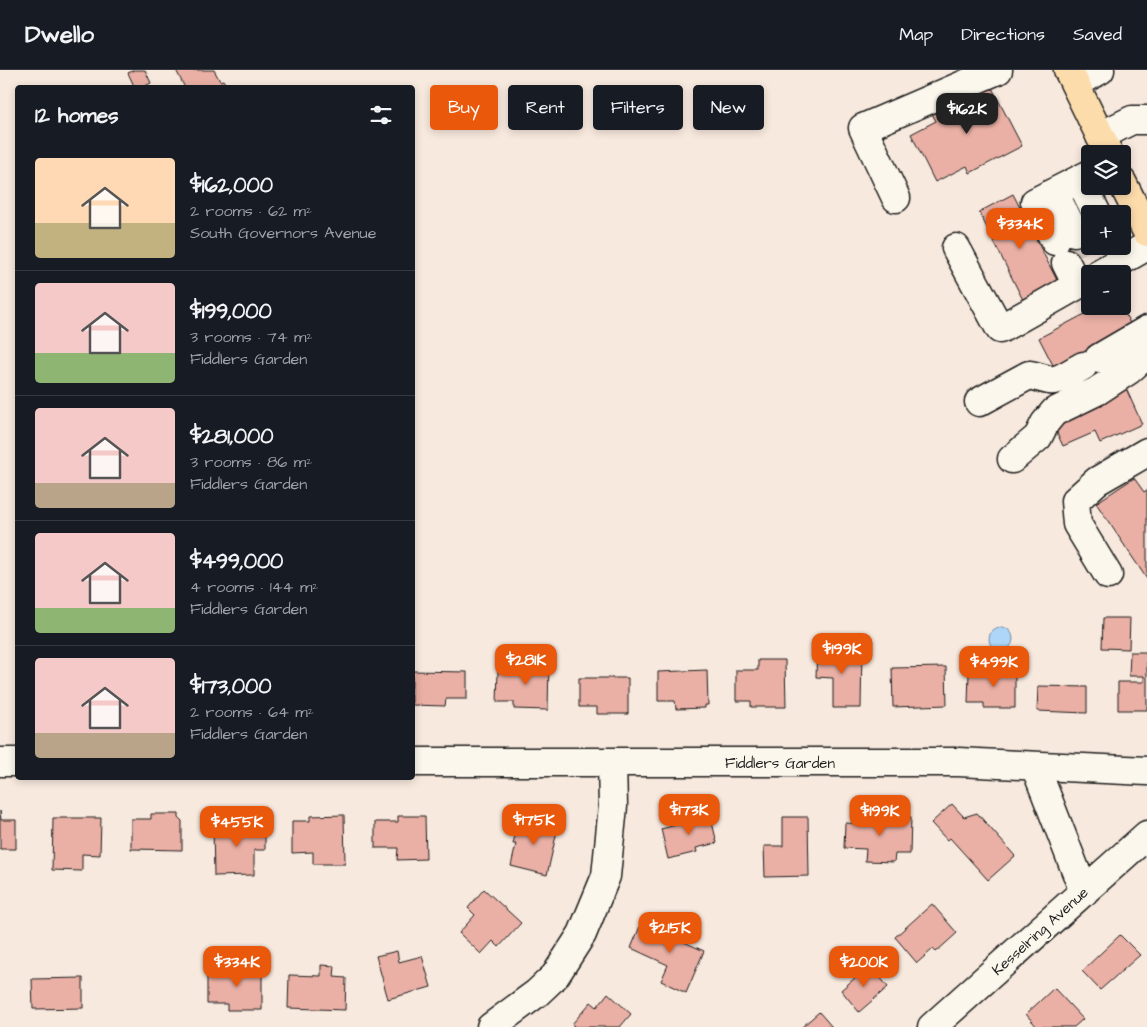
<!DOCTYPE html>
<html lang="en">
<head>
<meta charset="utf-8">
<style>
  body { margin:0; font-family:"Architects Daughter",sans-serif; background:#242831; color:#f1f3f6; height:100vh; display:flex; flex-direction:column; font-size:19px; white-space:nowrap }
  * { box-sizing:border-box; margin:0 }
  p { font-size:16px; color:#9ea1a6 }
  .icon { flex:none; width:28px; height:28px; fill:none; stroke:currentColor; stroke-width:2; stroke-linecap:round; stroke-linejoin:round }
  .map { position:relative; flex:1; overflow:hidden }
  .drawer { position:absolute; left:15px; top:15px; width:400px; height:695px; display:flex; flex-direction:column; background:#171b24; border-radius:5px; box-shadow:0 2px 8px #0003 }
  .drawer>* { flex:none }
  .guide { position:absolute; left:430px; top:15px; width:475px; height:45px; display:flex; gap:10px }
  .controls { position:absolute; left:1081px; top:75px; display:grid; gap:10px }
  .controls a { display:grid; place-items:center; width:50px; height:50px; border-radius:5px; background:#171b24; box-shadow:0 2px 8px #0003; font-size:25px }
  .price { position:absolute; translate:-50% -42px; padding:0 11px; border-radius:10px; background:#ea580c; color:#fff; font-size:16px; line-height:32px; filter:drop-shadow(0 1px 2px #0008) }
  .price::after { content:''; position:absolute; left:50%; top:30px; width:15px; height:11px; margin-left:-8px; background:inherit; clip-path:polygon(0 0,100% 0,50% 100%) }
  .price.on { background:#222; color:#fff }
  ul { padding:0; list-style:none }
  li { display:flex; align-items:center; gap:15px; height:125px; padding:0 20px }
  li+li { border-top:1px solid #363941 }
  li span { display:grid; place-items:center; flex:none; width:140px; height:100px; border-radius:5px; color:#555 }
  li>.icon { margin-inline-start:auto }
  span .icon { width:60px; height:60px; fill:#fffc; stroke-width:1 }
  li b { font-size:21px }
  h2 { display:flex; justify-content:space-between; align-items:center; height:60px; padding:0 20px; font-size:21px }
  .tag { padding:0 18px; border-radius:5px; background:#171b24; box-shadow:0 2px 8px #0003; font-size:18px; line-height:45px }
  .tag.on { background:#ea580c; color:#fff }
  header { display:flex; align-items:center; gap:30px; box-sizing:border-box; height:70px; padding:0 25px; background:#171b24; border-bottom:1px solid #363941 }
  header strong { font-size:24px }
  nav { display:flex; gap:28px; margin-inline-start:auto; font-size:18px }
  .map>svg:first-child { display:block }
  .water { fill:#add6f8; stroke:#738ca0 }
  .building { fill:#eab0a5; stroke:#1c1c1c }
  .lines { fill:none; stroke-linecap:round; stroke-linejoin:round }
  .minor-tunnel { stroke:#d7cac1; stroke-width:28; stroke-dasharray:28 14; stroke-linecap:butt }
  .minor-casing { stroke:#1c1c1c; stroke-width:31 }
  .major-casing { stroke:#1c1c1c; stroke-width:31 }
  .minor { stroke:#fbf7ec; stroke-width:28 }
  .major { stroke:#fddcac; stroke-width:28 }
  .labels { text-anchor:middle; stroke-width:4.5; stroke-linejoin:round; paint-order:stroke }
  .street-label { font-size:15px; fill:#1c1c1c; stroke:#fbf7ec }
</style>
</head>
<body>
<header>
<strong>Dwello</strong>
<nav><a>Map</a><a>Directions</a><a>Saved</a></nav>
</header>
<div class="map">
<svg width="1147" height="957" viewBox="0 0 1147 957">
  <rect width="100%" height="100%" fill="#f8e9de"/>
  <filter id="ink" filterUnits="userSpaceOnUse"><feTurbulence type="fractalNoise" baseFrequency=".02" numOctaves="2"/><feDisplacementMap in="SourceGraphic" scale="10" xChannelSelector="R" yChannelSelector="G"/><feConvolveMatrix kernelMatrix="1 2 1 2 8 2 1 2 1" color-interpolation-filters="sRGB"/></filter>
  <g filter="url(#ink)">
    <path class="water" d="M989 569a12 12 0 1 1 24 0a12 12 0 1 1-24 0Z"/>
    <path class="building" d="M 134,0 L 145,0 L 151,13 L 141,18 L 135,18 L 128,3 Z
      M 176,0 L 214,0 L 220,11 L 223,10 L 228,18 L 185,18 Z
      M 990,14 L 1022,76 L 970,103 L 967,96 L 935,112 L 911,64 L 936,51 L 932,44 Z
      M 1013,124 L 1061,218 L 1026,236 L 979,142 Z
      M 1100,236 L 1121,236 L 1134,261 L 1056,301 L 1039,268 Z
      M 1124,314 L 1142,354 L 1100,373 L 1095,362 L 1063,376 L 1050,348 Z
      M 1134,408 L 1144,422 L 1147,420 L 1147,509 L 1096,433 Z
      M 1103,548 L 1130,548 L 1129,579 L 1102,578 Z
      M 817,578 L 862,578 L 861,638 L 833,638 L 833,608 L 816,607 Z
      M 1130,582 L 1147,582 L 1147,640 L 1118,640 L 1118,612 L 1144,612 L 1144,606 L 1129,606 Z
      M 758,590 L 785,590 L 786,637 L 751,637 L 751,631 L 736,631 L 736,600 L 758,600 Z
      M 521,591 L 549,592 L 548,640 L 514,639 L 514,632 L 497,632 L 498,601 L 521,602 Z
      M 993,595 L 1015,595 L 1015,638 L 984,638 L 984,633 L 968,633 L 969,603 L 993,604 Z
      M 946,597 L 947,635 L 893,637 L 892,598 Z
      M 707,600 L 708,635 L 705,635 L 705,638 L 676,639 L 675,631 L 658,631 L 658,602 Z
      M 412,601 L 467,602 L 467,629 L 446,629 L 445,636 L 412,635 Z
      M 579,608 L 628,608 L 628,644 L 597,644 L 597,637 L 579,637 Z
      M 1038,616 L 1087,617 L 1087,643 L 1037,641 Z
      M 952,734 L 964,747 L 977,743 L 1015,786 L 988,810 L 950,768 L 947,770 L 931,753 Z
      M 0,741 L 1,750 L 16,750 L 16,779 L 0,779 Z
      M 151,744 L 179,744 L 179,748 L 182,751 L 182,780 L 131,779 L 131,749 L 151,749 Z
      M 710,744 L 717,773 L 696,778 L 697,782 L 668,789 L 661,759 L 680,754 L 679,752 Z
      M 344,745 L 345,794 L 313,794 L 313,782 L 292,783 L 292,751 L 310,751 L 310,746 Z
      M 398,746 L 425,746 L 426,789 L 397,790 L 398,778 L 375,778 L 375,752 L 398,752 Z
      M 865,746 L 911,747 L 910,784 L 895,784 L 894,792 L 865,791 L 866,779 L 844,778 L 845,753 L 865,754 Z
      M 783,747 L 808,747 L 809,806 L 765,807 L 764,776 L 783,776 Z
      M 53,748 L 101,748 L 100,785 L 82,784 L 82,801 L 52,800 Z
      M 242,748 L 258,748 L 258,760 L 265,760 L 265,780 L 254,780 L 254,805 L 214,806 L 213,756 L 242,755 Z
      M 519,748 L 558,757 L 547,805 L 511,796 L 516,774 L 513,774 Z
      M 484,819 L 521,853 L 499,877 L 493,871 L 481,884 L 459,863 L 475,845 L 468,838 Z
      M 932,834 L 957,863 L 936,882 L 933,879 L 917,893 L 895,867 Z
      M 664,853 L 685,863 L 682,871 L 704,881 L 686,923 L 661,911 L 668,895 L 631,878 L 641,854 L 660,862 Z
      M 1120,865 L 1140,885 L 1100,920 L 1082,901 Z
      M 397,881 L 399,892 L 422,886 L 431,917 L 388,929 L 376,886 Z
      M 235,892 L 255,892 L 255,904 L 262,905 L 262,940 L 227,940 L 227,934 L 207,934 L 207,905 L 234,904 Z
      M 321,895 L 335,896 L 334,907 L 346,908 L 345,940 L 288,938 L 289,905 L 321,906 Z
      M 870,895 L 888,917 L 859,942 L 841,920 Z
      M 83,908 L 83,938 L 33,939 L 32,909 Z
      M 1054,918 L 1083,949 L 1074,957 L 1037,957 L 1026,944 Z
      M 608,923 L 631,944 L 620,957 L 573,957 L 574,956 L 572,954 L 591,932 L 597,937 Z
      M 819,942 L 832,957 L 802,957 Z"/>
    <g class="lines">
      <path class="minor-tunnel" d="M 1074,162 L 1084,184"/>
      <defs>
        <path id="minor" d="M 1075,14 L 1100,0
          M 1100,66 L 1132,50 L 1147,50
          M 1080,110 L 1097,144
          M 1054,123 L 1074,162
          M 896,128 L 863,58 L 998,0
          M 1055,171 L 1035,132 L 1090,104
          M 956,178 L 1000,259 L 1090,208
          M 1066,193 L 1077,215
          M 1098,204 L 1147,176
          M 1099,288 L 1147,260
          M 979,332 L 1029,305 C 1037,306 1043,309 1049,310 C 1059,312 1075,300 1083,296
          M 1012,389 L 1038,367 L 1045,353 L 1054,342 L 1097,321 L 1129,300 L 1147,284
          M 1108,505 L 1077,454 L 1075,431 L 1097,411 L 1147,382
          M 0,692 L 18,692
          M 412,692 L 958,692 L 1147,701
          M 1035,696 L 1084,822
          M 491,957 L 537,923 L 555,906 L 582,864 L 606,806 L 613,736 L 612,693
          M 932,957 L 1147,765"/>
        <path id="major" d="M 1068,0 L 1109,84
          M 1122,112 L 1147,162"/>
      </defs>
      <use href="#minor" class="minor-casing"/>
      <use href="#major" class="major-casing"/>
      <use href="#minor" class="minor"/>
      <use href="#major" class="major"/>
    </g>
  </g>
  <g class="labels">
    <g class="street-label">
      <text x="780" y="698">Fiddlers Garden</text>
      <text transform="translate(1040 861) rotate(-42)" y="5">Kesselring Avenue</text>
    </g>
  </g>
</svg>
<div class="controls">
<a><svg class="icon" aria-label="layers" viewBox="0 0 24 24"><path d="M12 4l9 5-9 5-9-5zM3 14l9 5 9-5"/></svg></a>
<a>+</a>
<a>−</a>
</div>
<b class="price on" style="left:967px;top:65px">$162K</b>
<b class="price" style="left:1020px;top:180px">$334K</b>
<b class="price" style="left:842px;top:605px">$199K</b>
<b class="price" style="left:526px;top:616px">$281K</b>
<b class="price" style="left:994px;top:618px">$499K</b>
<b class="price" style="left:689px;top:766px">$173K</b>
<b class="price" style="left:880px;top:767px">$199K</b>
<b class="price" style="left:534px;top:776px">$175K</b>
<b class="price" style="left:237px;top:778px">$455K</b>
<b class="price" style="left:670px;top:884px">$215K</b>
<b class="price" style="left:237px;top:918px">$334K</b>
<b class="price" style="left:864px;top:918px">$200K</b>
<div class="guide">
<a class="tag on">Buy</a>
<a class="tag">Rent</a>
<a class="tag">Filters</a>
<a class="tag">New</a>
</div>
<section class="drawer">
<h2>12 homes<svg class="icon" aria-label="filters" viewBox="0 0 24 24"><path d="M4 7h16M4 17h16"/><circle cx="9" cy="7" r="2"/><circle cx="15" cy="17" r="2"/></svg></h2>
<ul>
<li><span style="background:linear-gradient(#ffd9b3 65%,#c2b280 0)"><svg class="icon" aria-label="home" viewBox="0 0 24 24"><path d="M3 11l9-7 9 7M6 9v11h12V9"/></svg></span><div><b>$162,000</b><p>2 rooms · 62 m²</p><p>South Governors Avenue</p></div></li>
<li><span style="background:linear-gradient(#f6c9c9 70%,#8fb573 0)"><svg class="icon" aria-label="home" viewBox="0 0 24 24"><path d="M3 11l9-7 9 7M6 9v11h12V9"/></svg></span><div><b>$199,000</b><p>3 rooms · 74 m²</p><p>Fiddlers Garden</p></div></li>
<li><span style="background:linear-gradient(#f6c9c9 75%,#b9a48a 0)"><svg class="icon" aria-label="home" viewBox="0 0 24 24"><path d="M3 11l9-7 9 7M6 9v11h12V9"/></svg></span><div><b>$281,000</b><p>3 rooms · 86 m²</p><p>Fiddlers Garden</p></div></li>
<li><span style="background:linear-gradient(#f6c9c9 75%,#8fb573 0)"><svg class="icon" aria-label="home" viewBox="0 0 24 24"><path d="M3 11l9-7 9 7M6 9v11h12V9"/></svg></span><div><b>$499,000</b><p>4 rooms · 144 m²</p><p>Fiddlers Garden</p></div></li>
<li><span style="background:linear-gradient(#f6c9c9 75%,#b9a48a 0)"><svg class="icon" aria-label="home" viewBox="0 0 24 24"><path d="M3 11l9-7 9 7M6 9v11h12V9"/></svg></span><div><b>$173,000</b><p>2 rooms · 64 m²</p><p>Fiddlers Garden</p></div></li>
</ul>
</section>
</div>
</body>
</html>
